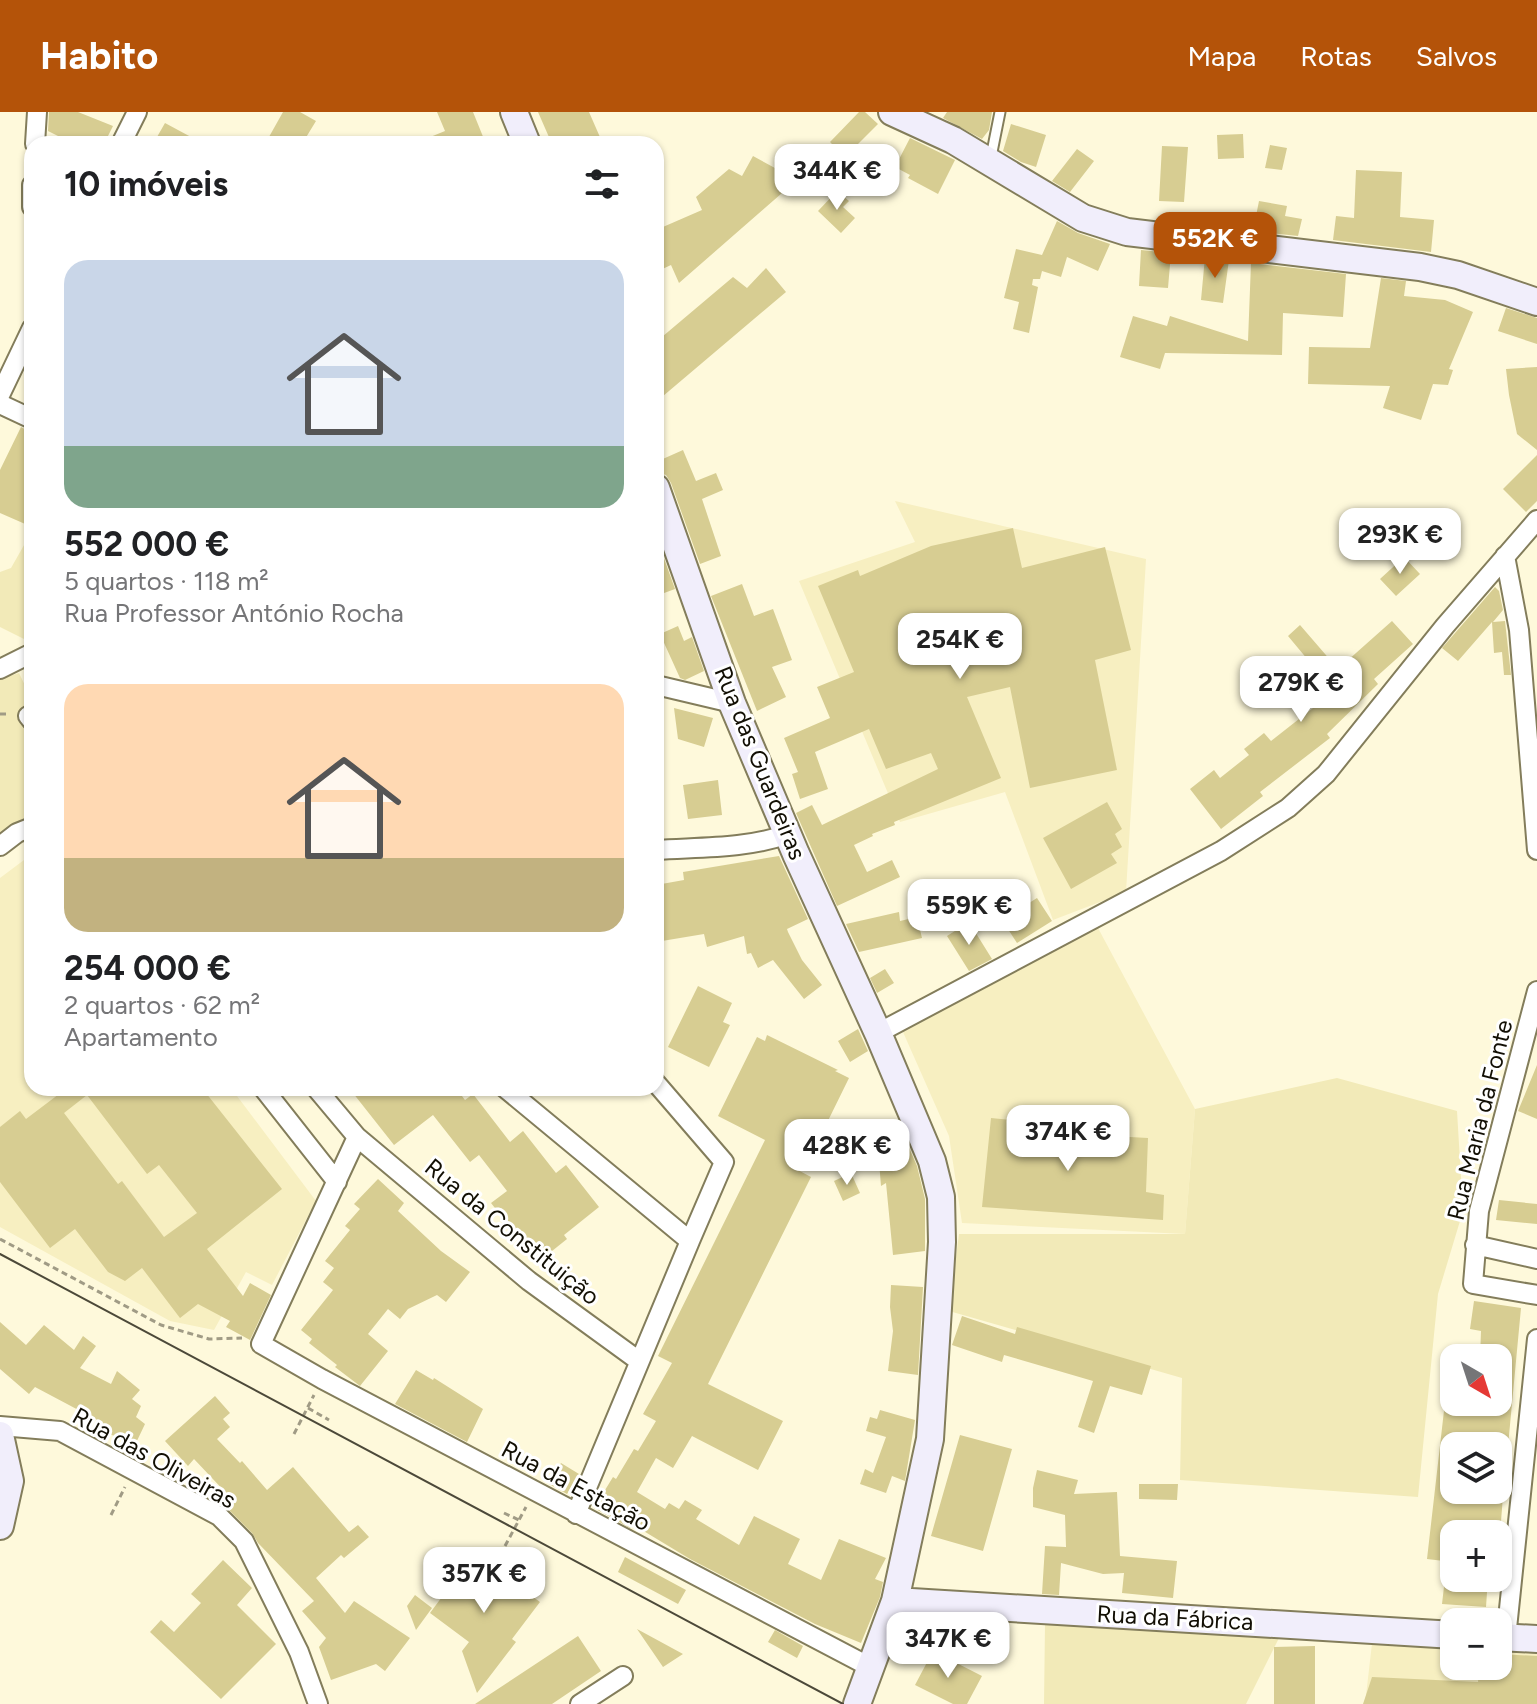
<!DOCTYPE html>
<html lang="pt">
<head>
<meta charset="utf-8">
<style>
  body { margin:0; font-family:Figtree,sans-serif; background:#f6f6f6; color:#202124; height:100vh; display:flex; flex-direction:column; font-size:30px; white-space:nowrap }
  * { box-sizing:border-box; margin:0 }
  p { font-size:26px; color:#757577 }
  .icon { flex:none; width:44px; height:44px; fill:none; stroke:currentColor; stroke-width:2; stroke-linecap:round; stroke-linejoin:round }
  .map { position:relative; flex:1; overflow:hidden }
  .side { position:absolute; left:24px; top:24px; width:640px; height:960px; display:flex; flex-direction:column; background:#fff; border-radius:24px; box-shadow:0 2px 6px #0004 }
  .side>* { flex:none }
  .needle { width:52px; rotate:141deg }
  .buttons { position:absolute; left:1440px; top:1232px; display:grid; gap:16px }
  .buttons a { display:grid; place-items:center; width:72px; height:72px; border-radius:16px; background:#fff; box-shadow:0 2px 6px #0004; font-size:40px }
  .price { position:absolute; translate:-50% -68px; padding:0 18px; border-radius:16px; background:#fff; color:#222; font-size:26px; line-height:52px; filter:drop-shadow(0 2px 4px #0008) }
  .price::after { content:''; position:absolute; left:50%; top:48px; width:24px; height:18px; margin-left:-12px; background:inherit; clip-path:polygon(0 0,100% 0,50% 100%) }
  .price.selected { background:#b45309; color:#fff }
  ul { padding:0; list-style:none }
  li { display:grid; align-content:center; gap:16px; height:424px; padding:0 40px }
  li span { display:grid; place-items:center; height:248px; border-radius:24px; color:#555 }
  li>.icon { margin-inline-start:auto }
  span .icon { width:144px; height:144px; fill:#fffc; stroke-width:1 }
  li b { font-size:34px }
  h2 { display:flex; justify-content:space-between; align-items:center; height:96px; padding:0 40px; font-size:34px }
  header { display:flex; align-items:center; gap:48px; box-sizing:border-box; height:112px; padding:0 40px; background:#b45309; color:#fff }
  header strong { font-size:38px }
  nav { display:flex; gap:44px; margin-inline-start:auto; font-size:28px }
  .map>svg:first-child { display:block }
  .built { fill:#f7efc1 }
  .green { fill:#f2eab8 }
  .building { fill:#d7cd92; fill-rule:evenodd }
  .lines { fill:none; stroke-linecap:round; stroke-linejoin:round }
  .lane-casing { stroke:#837d5b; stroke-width:13 }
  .street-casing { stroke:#837d5b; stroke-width:22 }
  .secondary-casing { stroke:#837d5b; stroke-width:30 }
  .path { stroke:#a09b85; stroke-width:3; stroke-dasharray:6 4; stroke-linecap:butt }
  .lane { stroke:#fff; stroke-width:9 }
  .street { stroke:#fff; stroke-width:18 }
  .secondary { stroke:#f1eefb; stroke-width:26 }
  .tram { stroke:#4c4939; stroke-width:2 }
  .labels { text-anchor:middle; stroke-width:6; stroke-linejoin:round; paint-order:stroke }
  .street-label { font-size:24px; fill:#120f04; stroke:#fff }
</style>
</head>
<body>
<header>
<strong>Habito</strong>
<nav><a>Mapa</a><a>Rotas</a><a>Salvos</a></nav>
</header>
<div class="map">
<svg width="1537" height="1592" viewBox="0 0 1537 1592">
  <rect width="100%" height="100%" fill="#fef9db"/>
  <path class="built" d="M 895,389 L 1146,447 L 1126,780 L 1053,808 L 1005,680 L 900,710 L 799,469 L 915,430 Z
    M 32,742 L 32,976 L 231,976 L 316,1089 L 272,1173 L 246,1160 L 214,1218 L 170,1209 L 0,1115 L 0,766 Z
    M 1098,816 L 1195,997 L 1185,1122 L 962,1111 L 949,1024 L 903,920 Z
    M 1373,1523 L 1454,1532 L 1454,1554 L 1498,1554 L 1498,1536 L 1537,1541 L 1537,1592 L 1365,1592 Z"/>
  <path class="green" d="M 32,419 L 32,531 L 0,515 L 0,460 L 11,456 Z
    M 19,561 L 32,588 L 32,707 L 0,733 L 0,567 Z
    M 1337,966 L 1457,999 L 1463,1099 L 1438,1182 L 1418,1385 L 1180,1368 L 1182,1266 L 949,1199 L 959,1122 L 1185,1122 L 1195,997 Z
    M 1045,1512 L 1281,1522 L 1246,1592 L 1044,1592 Z"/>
  <path class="building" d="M 49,0 L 78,0 L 113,14 L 104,32 L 74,32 L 48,19 Z
    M 283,0 L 300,0 L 316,9 L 302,32 L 265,32 Z
    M 437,0 L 473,0 L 486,32 L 413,32 L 445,19 Z
    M 538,0 L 589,0 L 603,32 L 552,32 Z
    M 859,0 L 865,0 L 878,12 L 845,45 L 830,30 Z
    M 947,0 L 992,0 L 989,18 L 982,27 L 943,6 Z
    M 165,11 L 204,32 L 153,32 Z
    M 1011,12 L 1046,23 L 1036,55 L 1021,50 L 1003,39 Z
    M 1243,22 L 1244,46 L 1218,47 L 1217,23 Z
    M 910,26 L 955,48 L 938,82 L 908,66 L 910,63 L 895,55 Z
    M 1270,33 L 1287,36 L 1282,58 L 1265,56 Z
    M 1162,34 L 1188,35 L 1184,90 L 1159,89 Z
    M 1077,37 L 1094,49 L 1070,80 L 1052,69 Z
    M 753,44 L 797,68 L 679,171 L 671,153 L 656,160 L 656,118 L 702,98 L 696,85 L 729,57 L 742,64 Z
    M 1356,58 L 1402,60 L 1400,105 L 1434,108 L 1431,140 L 1333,128 L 1336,104 L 1354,106 Z
    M 837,79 L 849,89 L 843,95 L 855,106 L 841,121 L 818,99 Z
    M 1259,89 L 1287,94 L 1285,104 L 1302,107 L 1298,124 L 1253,119 Z
    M 1057,109 L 1078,121 L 1110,132 L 1098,159 L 1067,145 L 1061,165 L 1042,159 L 1040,167 L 1033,167 L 1032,173 L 1038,175 L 1029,221 L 1013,217 L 1019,190 L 1004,186 L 1016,137 L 1042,143 Z
    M 1141,138 L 1171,141 L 1168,176 L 1139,174 Z
    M 1205,145 L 1229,148 L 1223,191 L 1201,188 Z
    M 1251,151 L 1346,162 L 1343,205 L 1283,201 L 1282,243 L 1165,241 L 1160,257 L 1120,245 L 1133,204 L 1167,214 L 1170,204 L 1248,229 Z
    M 766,156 L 786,180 L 656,290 L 656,230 L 733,165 L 747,176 Z
    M 1381,166 L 1406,169 L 1404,184 L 1445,188 L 1473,200 L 1449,257 L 1453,258 L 1448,273 L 1433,272 L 1421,308 L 1383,296 L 1390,274 L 1308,272 L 1309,235 L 1370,236 Z
    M 1506,196 L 1537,206 L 1537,232 L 1498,219 Z
    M 1537,255 L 1537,338 L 1517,322 L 1509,283 L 1506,257 Z
    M 21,315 L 32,321 L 32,415 L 0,401 L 0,358 Z
    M 683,338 L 696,369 L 716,361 L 723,378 L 702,387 L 721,444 L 700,452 L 671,371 L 666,363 L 656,360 L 656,350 Z
    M 1537,343 L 1537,389 L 1526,400 L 1503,377 Z
    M 1013,416 L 1022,456 L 1105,435 L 1131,538 L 1095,548 L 1117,658 L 1030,676 L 1010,575 L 967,585 L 1001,666 L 894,710 L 895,713 L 872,722 L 873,724 L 854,733 L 867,760 L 892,748 L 900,765 L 837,794 L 796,701 L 812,693 L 822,713 L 938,657 L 931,641 L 886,657 L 869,617 L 815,640 L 828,677 L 800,687 L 792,662 L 798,660 L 784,626 L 830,606 L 817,575 L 854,560 L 818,474 L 858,458 L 860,464 L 931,434 Z
    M 656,424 L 675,477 L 656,484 Z
    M 1404,445 L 1420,462 L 1396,484 L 1380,467 Z
    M 742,472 L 754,504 L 773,497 L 792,548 L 772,555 L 786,585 L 757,599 L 711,484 Z
    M 1495,475 L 1499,479 L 1503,498 L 1493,510 L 1505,509 L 1511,563 L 1504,563 L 1502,540 L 1494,541 L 1492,510 L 1458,549 L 1442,536 Z
    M 1392,509 L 1413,532 L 1374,567 L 1378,572 L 1327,622 L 1330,626 L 1260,680 L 1263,684 L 1221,717 L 1190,677 L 1214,658 L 1220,666 L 1249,643 L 1244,637 L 1264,621 L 1271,629 L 1313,596 L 1308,591 L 1328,572 L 1288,524 L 1300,513 L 1338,557 Z
    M 678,514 L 684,529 L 692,525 L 704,559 L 685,568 L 680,566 L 660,522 Z
    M 674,596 L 713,606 L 704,635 L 678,627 Z
    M 718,668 L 722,703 L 688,707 L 683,673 Z
    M 1107,690 L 1122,717 L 1115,722 L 1122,735 L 1111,742 L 1117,751 L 1071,777 L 1043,726 Z
    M 779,744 L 808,807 L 787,817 L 788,820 L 802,848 L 822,873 L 804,887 L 773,848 L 758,856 L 751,841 L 747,842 L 744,824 L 707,835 L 704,822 L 656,830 L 656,773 L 684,768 L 683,760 Z
    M 1037,786 L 1052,809 L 1017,831 L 1002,808 Z
    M 899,800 L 900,809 L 917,805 L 922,826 L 859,840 L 846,812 Z
    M 969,810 L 992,847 L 969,859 L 947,824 Z
    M 885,857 L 894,871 L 877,881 L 870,866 Z
    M 698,874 L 732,891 L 723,910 L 730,913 L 709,955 L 668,935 Z
    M 858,917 L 868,939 L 850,950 L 838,929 Z
    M 767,923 L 838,958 L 835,959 L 849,966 L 820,1025 L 813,1022 L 796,1057 L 811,1065 L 708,1272 L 783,1309 L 758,1358 L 692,1324 L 673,1356 L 656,1346 L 637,1380 L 665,1397 L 669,1391 L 679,1397 L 685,1388 L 702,1398 L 696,1407 L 739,1433 L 754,1404 L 800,1427 L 788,1452 L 821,1468 L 839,1427 L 886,1446 L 875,1467 L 883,1470 L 880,1485 L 861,1531 L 815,1512 L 690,1447 L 632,1412 L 630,1416 L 594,1396 L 613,1365 L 616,1367 L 634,1337 L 638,1339 L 656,1309 L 643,1302 L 672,1251 L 658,1244 L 765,1028 L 718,1004 L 757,925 L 765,929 Z
    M 1537,953 L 1537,1007 L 1518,999 Z
    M 67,976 L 202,976 L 282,1077 L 207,1137 L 243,1184 L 250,1171 L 271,1183 L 250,1228 L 226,1215 L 230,1209 L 198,1192 L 180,1206 L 142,1156 L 125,1169 L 108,1160 L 75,1117 L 50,1136 L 0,1070 L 0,1015 L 20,999 L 26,1007 ZM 87,983 L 147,1062 L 159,1053 L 197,1101 L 164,1125 L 122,1069 L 118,1072 L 64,1001 Z
    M 349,976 L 456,976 L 465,988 L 473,982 L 510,1030 L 523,1019 L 556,1061 L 566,1053 L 599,1095 L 564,1123 L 567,1127 L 542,1147 L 527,1127 L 522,1130 L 491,1091 L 507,1079 L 479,1043 L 470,1050 L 433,1003 L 394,1033 Z
    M 991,1006 L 1021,1009 L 1021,1019 L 1148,1026 L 1146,1080 L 1164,1083 L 1163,1108 L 982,1095 Z
    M 904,1024 L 917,1054 L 925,1087 L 925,1139 L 893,1143 L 886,1071 L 881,1074 L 878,1037 Z
    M 851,1061 L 860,1081 L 843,1089 L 834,1069 Z
    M 378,1067 L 404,1091 L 398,1099 L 441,1139 L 470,1160 L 446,1190 L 437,1183 L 408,1197 L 400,1207 L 388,1197 L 368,1222 L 388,1239 L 360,1274 L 335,1255 L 337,1253 L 309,1231 L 312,1227 L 301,1218 L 333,1178 L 323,1170 L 334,1156 L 325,1149 L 350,1118 L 345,1114 L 360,1097 L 354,1092 Z
    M 1499,1088 L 1537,1092 L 1537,1112 L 1496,1108 Z
    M 891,1173 L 923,1175 L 918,1263 L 888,1259 L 893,1219 L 890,1195 Z
    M 1474,1189 L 1521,1196 L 1508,1334 L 1454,1334 L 1451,1381 L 1503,1384 L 1500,1422 L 1447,1422 L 1444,1449 L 1427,1447 L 1445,1290 L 1498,1290 L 1498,1246 L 1480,1246 L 1481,1219 L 1470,1217 Z
    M 962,1204 L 1015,1222 L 1017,1215 L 1151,1254 L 1142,1283 L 1110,1274 L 1094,1321 L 1078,1315 L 1093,1269 L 1004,1243 L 1002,1250 L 952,1233 Z
    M 0,1210 L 26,1233 L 44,1213 L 74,1238 L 83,1224 L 96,1234 L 80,1256 L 111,1272 L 117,1259 L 140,1278 L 132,1287 L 141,1294 L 136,1305 L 145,1312 L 135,1333 L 98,1317 L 101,1310 L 35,1275 L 29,1282 L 0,1257 Z
    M 416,1258 L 433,1268 L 434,1266 L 483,1297 L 467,1330 L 395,1292 Z
    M 215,1284 L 230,1301 L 223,1307 L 230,1315 L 217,1327 L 240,1351 L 242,1349 L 267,1378 L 293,1355 L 349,1420 L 358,1413 L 369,1425 L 344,1446 L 341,1443 L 316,1466 L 345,1501 L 354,1489 L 410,1526 L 385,1559 L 376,1552 L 331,1568 L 319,1535 L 326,1526 L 302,1499 L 314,1489 L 258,1431 L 252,1421 L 222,1391 L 229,1384 L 194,1347 L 188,1354 L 165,1329 Z
    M 880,1298 L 915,1308 L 905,1369 L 892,1364 L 886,1381 L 860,1372 L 865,1357 L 873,1361 L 886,1325 L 866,1319 L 870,1305 L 877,1307 Z
    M 960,1323 L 1012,1337 L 983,1439 L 931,1424 Z
    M 561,1351 L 579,1362 L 567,1382 L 549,1372 Z
    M 1037,1358 L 1078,1368 L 1074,1382 L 1117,1380 L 1120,1444 L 1177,1449 L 1173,1486 L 1122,1481 L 1124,1461 L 1103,1462 L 1061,1451 L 1059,1483 L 1042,1482 L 1045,1434 L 1066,1435 L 1065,1403 L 1033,1395 L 1033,1376 Z
    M 1139,1372 L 1178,1372 L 1177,1388 L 1139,1387 Z
    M 479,1435 L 494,1446 L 486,1456 L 505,1470 L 510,1468 L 540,1490 L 512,1527 L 516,1530 L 477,1581 L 462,1539 L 469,1530 L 430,1501 Z
    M 625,1445 L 686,1478 L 678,1492 L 618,1460 Z
    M 223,1448 L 252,1476 L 237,1493 L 276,1532 L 221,1587 L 150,1520 L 161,1508 L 174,1520 L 201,1491 L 191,1482 Z
    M 1445,1466 L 1488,1466 L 1486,1495 L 1442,1492 Z
    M 415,1483 L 432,1496 L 416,1518 L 407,1494 Z
    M 637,1517 L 683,1542 L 663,1555 Z
    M 775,1518 L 803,1534 L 797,1546 L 768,1530 Z
    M 578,1524 L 601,1559 L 552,1592 L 475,1592 Z
    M 1315,1534 L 1315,1592 L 1274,1592 L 1274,1535 Z
    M 933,1539 L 982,1564 L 967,1592 L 953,1592 L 915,1573 Z
    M 1498,1542 L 1537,1544 L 1537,1592 L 1363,1592 L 1372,1565 L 1478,1570 L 1479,1554 L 1498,1554 Z"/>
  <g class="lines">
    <defs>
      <path id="lane" d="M 995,46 L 992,40 L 1000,0"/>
      <path id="street" d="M 35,32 L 37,0
        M 121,32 L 137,0
        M 32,73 L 32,95
        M 0,283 L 32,216
        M 0,292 L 32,307
        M 1505,444 L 1519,518 L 1537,738
        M 0,557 L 32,541
        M 656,573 L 732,591
        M 28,604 L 32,609
        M 0,734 L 17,721 L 32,715
        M 656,738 C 700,735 746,737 788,722
        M 1537,879 L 1479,1099 L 1473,1172 L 1537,1183
        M 878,921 L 1221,739 L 1288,696 L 1326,662 L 1445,514 L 1537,408
        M 656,971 L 724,1050 L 690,1129
        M 263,976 L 337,1070
        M 316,976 L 357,1025 L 529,1169 L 639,1249
        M 505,976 L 690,1129 L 576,1402
        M 357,1025 L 261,1232 L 322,1267 L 870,1555
        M 1475,1133 L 1537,1147
        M 0,1314 L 60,1319 L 219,1404 L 244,1429 L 299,1540 L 318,1592
        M 1506,1526 L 1537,1227
        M 580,1592 L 623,1564"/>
      <path id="secondary" d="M 514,0 L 527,32
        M 892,0 L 953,28 L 1083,106 L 1127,120 L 1420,155 L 1458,163 L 1537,190
        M 656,376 L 732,591 L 796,742 L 878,921 L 932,1049 L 941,1085 L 942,1130 L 930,1327 L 895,1489 L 857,1592
        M 0,1323 L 10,1369 L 0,1414
        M 895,1489 L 1454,1523
        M 1498,1525 L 1537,1527"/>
    </defs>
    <use href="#lane" class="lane-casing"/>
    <use href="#street" class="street-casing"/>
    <use href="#secondary" class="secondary-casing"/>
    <path class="path" d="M 0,602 L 8,602
      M 0,1127 L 161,1213 L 209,1227 L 242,1226
      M 308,1296 L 329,1308
      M 294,1322 L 314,1283
      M 504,1401 L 519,1408
      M 111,1403 L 125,1375
      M 505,1434 L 526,1395"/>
    <use href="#lane" class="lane"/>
    <use href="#street" class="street"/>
    <use href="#secondary" class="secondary"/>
    <path class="tram" d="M 0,1142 L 843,1592"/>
  </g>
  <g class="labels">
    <g class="street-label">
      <text transform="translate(760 651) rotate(68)" y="8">Rua das Guardeiras</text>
      <text transform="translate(1480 1008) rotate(-76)" y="8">Rua Maria da Fonte</text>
      <text transform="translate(512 1120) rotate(39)" y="8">Rua da Constituição</text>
      <text transform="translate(154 1346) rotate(29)" y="8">Rua das Oliveiras</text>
      <text transform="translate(576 1374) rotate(28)" y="8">Rua da Estação</text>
      <text transform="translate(1175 1506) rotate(3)" y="8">Rua da Fábrica</text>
    </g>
  </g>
</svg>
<div class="buttons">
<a><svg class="needle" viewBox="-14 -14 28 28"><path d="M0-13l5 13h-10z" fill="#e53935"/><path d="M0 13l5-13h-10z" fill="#757577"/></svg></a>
<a><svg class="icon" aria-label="layers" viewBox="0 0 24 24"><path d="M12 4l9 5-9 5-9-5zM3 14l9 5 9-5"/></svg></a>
<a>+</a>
<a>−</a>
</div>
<b class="price" style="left:837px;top:100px">344K €</b>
<b class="price selected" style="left:1215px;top:168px">552K €</b>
<b class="price" style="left:1400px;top:464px">293K €</b>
<b class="price" style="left:960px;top:569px">254K €</b>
<b class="price" style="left:1301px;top:612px">279K €</b>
<b class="price" style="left:969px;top:835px">559K €</b>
<b class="price" style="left:1068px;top:1061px">374K €</b>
<b class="price" style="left:847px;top:1075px">428K €</b>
<b class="price" style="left:484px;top:1503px">357K €</b>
<b class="price" style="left:948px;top:1568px">347K €</b>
<section class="side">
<h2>10 imóveis<svg class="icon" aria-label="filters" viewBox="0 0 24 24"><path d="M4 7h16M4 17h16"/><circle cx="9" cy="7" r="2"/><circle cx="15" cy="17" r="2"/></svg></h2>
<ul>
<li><span style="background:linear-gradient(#c9d6e8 75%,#7fa58c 0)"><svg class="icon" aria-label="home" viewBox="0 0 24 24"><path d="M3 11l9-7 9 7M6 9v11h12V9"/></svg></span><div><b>552 000 €</b><p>5 quartos · 118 m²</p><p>Rua Professor António Rocha</p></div></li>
<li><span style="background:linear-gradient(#ffd9b3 70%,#c2b280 0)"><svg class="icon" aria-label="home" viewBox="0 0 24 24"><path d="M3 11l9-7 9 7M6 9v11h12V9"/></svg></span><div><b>254 000 €</b><p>2 quartos · 62 m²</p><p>Apartamento</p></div></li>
</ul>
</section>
</div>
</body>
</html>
